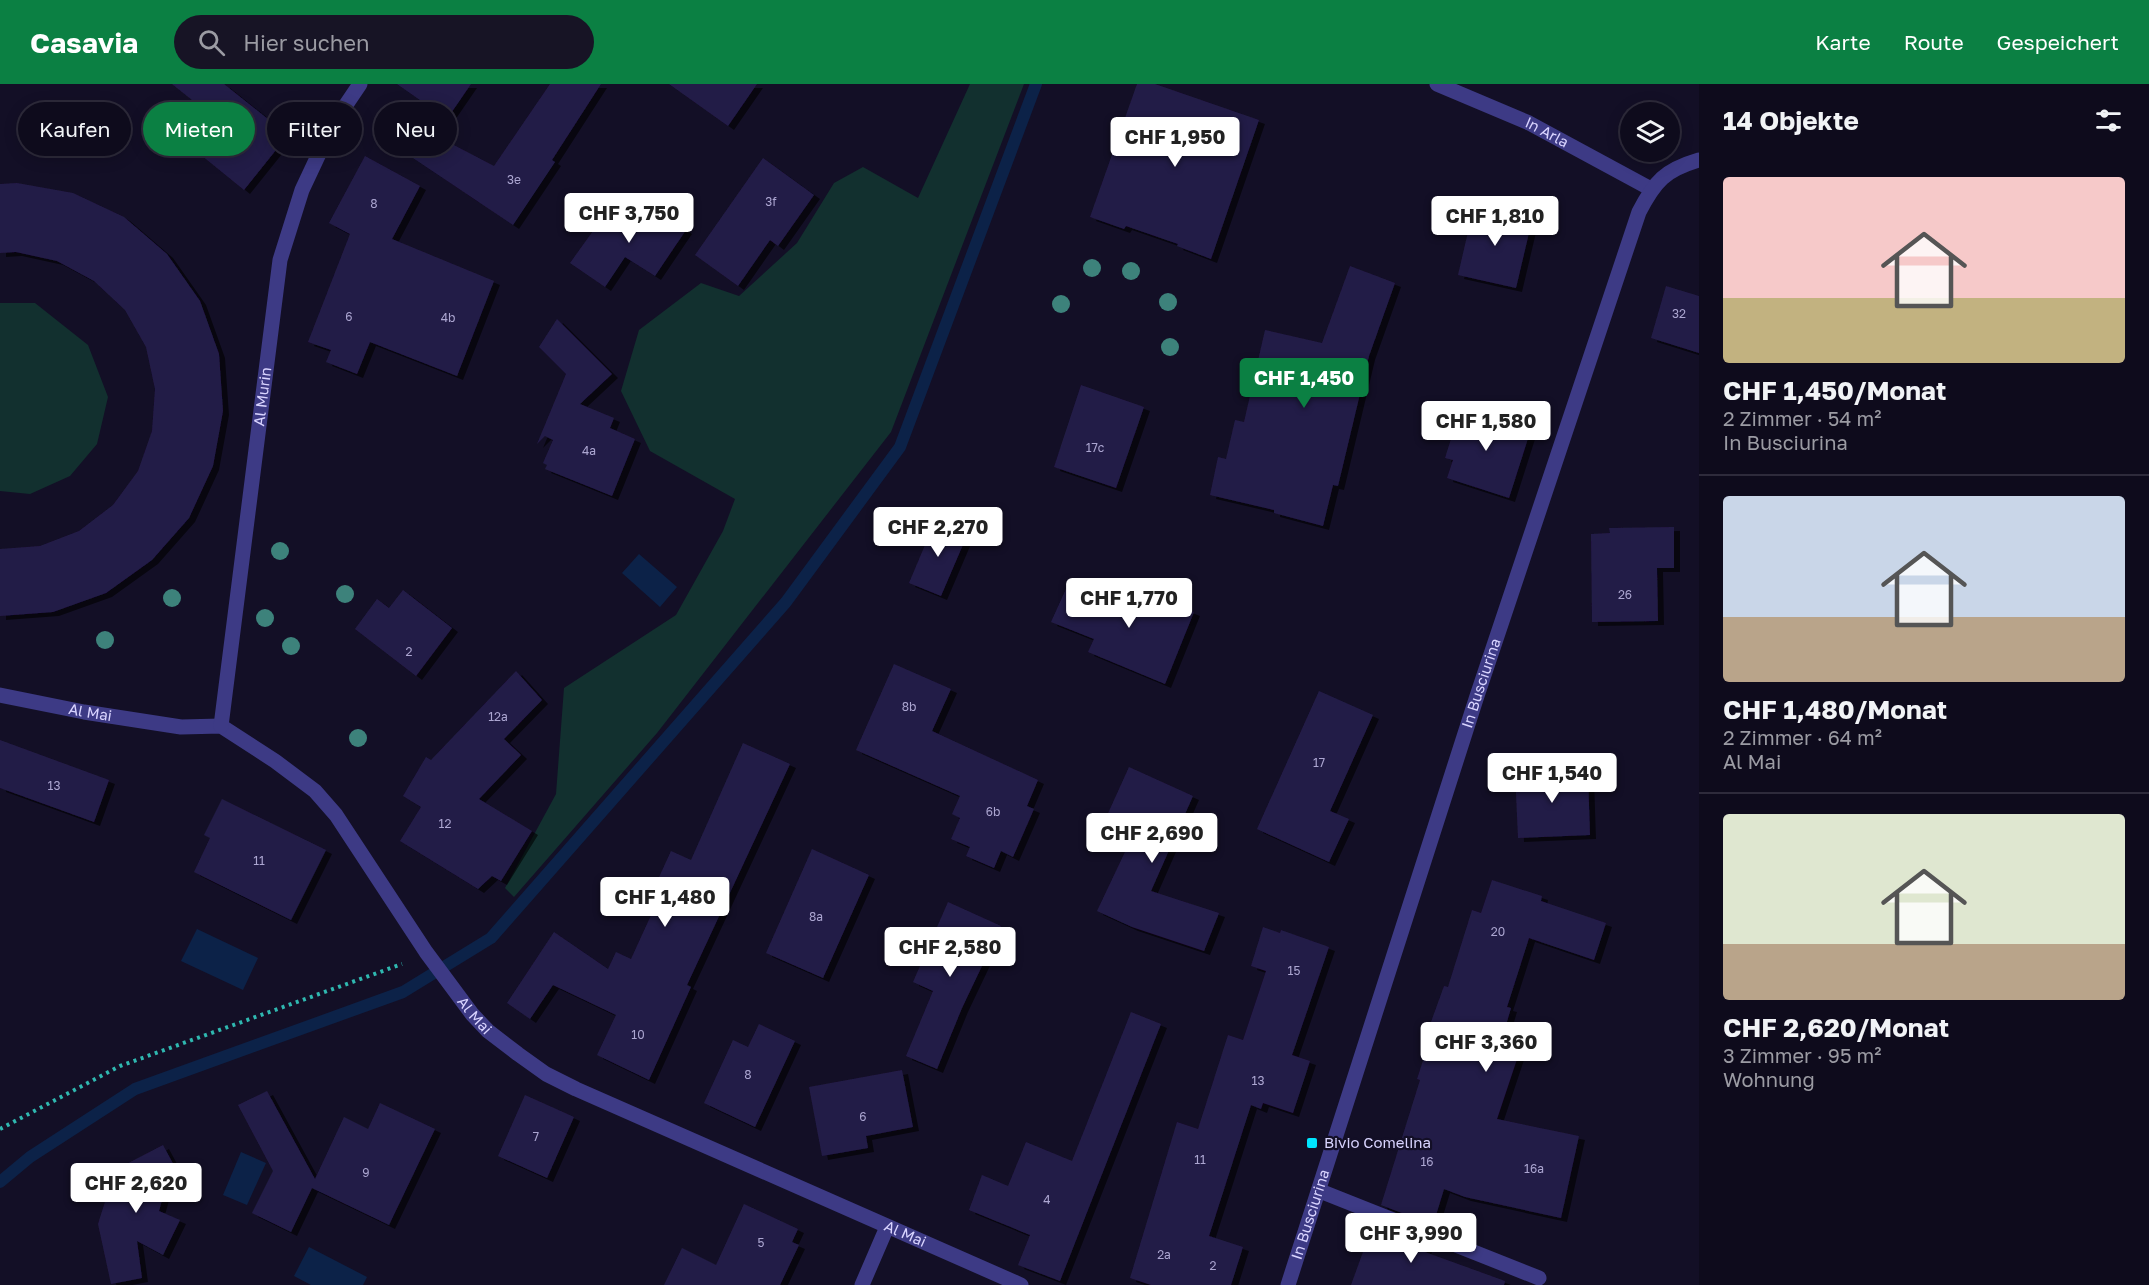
<!DOCTYPE html>
<html lang="de">
<head>
<meta charset="utf-8">
<style>
  body { margin:0; font-family:"Golos Text",sans-serif; background:#171425; color:#f1f3f6; height:100vh; display:flex; flex-direction:column; font-size:22px; white-space:nowrap }
  * { box-sizing:border-box; margin:0 }
  p { font-size:20px; color:#9b9ba3 }
  .icon { flex:none; width:33px; height:33px; fill:none; stroke:currentColor; stroke-width:2; stroke-linecap:round; stroke-linejoin:round }
  .map { position:relative; flex:1; overflow:hidden }
  .drawer { display:flex; flex-direction:column; background:#0e0b1c; width:450px }
  .drawer>* { flex:none }
  .top-card { position:absolute; left:18px; top:18px; width:570px; height:54px; display:flex; gap:12px }
  .buttons { position:absolute; left:1620px; top:18px; display:grid; gap:12px }
  .buttons a { display:grid; place-items:center; width:60px; height:60px; border-radius:50%; background:#0e0b1c; box-shadow:0 3px 15px #0003,0 0 0 2px #2e2b3b; font-size:30px }
  .price { position:absolute; translate:-50% -51px; padding:0 14px; border-radius:6px; background:#fff; color:#222; font-size:20px; line-height:39px; filter:drop-shadow(0 2px 3px #0008) }
  .price::after { content:''; position:absolute; left:50%; top:36px; width:18px; height:14px; margin-left:-9px; background:inherit; clip-path:polygon(0 0,100% 0,50% 100%) }
  .price.current { background:#0b8043; color:#fff }
  ul { padding:0; list-style:none }
  li { display:grid; align-content:center; gap:12px; height:318px; padding:0 24px }
  li+li { border-top:2px solid #2e2b3b }
  li span { display:grid; place-items:center; height:186px; border-radius:6px; color:#555 }
  li>.icon { margin-inline-start:auto }
  span .icon { width:108px; height:108px; fill:#fffc; stroke-width:1 }
  li b { font-size:26px }
  h2 { display:flex; justify-content:space-between; align-items:center; height:72px; padding:0 24px; font-size:26px }
  .tag { padding:0 21px; border-radius:27px; background:#0e0b1c; box-shadow:0 3px 15px #0003,0 0 0 2px #2e2b3b; font-size:21px; line-height:54px }
  .tag.current { background:#0b8043; color:#fff }
  header { display:flex; align-items:center; gap:36px; box-sizing:border-box; height:84px; padding:0 30px; background:#0b8043; color:#fff }
  header strong { font-size:28px }
  nav { display:flex; gap:33px; margin-inline-start:auto; font-size:21px }
  .search { width:420px; height:54px; background:#171425; display:flex; align-items:center; gap:15px; box-sizing:border-box; padding:0 21px; border-radius:33px; color:#9b9ba3; font-size:22px }
  main { display:flex; flex:1; min-height:0 }
  .map>svg:first-child { display:block }
  .green { fill:#12302f }
  .water { fill:#0c2248 }
  .lines { fill:none; stroke-linecap:round; stroke-linejoin:round }
  .stream { stroke:#0c2248; stroke-width:12 }
  .building { fill:#241b47; filter:url(#shadow) }
  .path { stroke:#2fb8b0; stroke-width:4; stroke-dasharray:3 4.5; stroke-linecap:butt }
  .service { stroke:#3d3a85; stroke-width:15 }
  .minor { stroke:#3d3a85; stroke-width:15 }
  .tree { fill:#3d827b }
  .poi-dot { fill:#00e5ff; stroke:#130f26; stroke-width:2 }
  .labels { text-anchor:middle; stroke-width:4.5; stroke-linejoin:round; paint-order:stroke }
  .number-label { font-size:12px; fill:#aca6d1 }
  .street-label { font-size:15px; fill:#d9d4ff; stroke:#130f26 }
  .poi-label { font-size:15px; fill:#d9d4ff; stroke:#130f26; text-anchor:start }
</style>
</head>
<body>
<header>
<strong>Casavia</strong>
<div class="search"><svg class="icon" aria-label="search" viewBox="0 0 24 24"><circle cx="10" cy="10" r="6"/><path d="M15 15l6 6"/></svg>Hier suchen</div>
<nav><a>Karte</a><a>Route</a><a>Gespeichert</a></nav>
</header>
<main>
<div class="map">
<svg width="1699" height="1201" viewBox="0 0 1699 1201">
  <defs>
    <filter id="shadow"><feDropShadow dx="6" dy="4" stdDeviation="0" flood-color="#0009"/></filter>
  </defs>
  <rect width="100%" height="100%" fill="#130f26"/>
  <path class="green" d="M 970,0 L 1024,0 L 891,348 L 657,649 L 514,813 L 505,804 L 556,710 L 564,604 L 676,531 L 723,447 L 735,415 L 650,367 L 621,307 L 639,246 L 701,199 L 739,212 L 797,159 L 834,99 L 863,83 L 918,114 Z
    M 0,219 L 35,219 L 88,261 L 108,313 L 97,360 L 70,392 L 30,410 L 0,407 Z"/>
  <path class="water" d="M 639,470 L 677,503 L 660,523 L 622,489 Z
    M 197,845 L 258,874 L 243,906 L 181,877 Z
    M 241,1068 L 266,1079 L 247,1121 L 223,1111 Z
    M 309,1163 L 367,1193 L 363,1201 L 311,1201 L 294,1192 Z"/>
  <g class="lines">
    <path class="stream" d="M 0,1098 L 30,1073 L 135,1005 L 403,908 L 491,854 L 786,518 L 900,363 L 1036,0"/>
  </g>
  <path class="building" d="M 172,0 L 224,0 L 288,51 L 244,106 L 174,49 L 197,20 Z
    M 397,0 L 471,0 L 447,35 Z
    M 550,0 L 601,0 L 552,76 L 555,78 L 513,141 L 413,74 L 427,47 L 494,82 Z
    M 669,0 L 757,0 L 728,42 Z
    M 1137,0 L 1155,0 L 1259,36 L 1211,175 L 1177,162 L 1178,160 L 1126,142 L 1124,145 L 1090,133 Z
    M 365,72 L 420,102 L 392,155 L 494,197 L 457,292 L 370,258 L 357,290 L 326,278 L 331,266 L 308,258 L 350,150 L 329,139 Z
    M 763,74 L 814,111 L 778,162 L 770,156 L 738,202 L 695,171 Z
    M 17,99 L 73,109 L 124,133 L 167,170 L 200,217 L 219,270 L 223,327 L 213,382 L 189,434 L 152,476 L 106,509 L 53,528 L 0,532 L 0,465 L 40,462 L 79,447 L 113,421 L 138,387 L 152,347 L 155,305 L 146,263 L 125,226 L 94,197 L 57,177 L 16,168 L 0,169 L 0,100 Z
    M 649,116 L 686,146 L 655,192 L 625,173 L 605,203 L 570,179 L 598,140 L 637,131 Z
    M 1474,122 L 1532,136 L 1516,204 L 1458,191 Z
    M 1350,182 L 1395,199 L 1369,272 L 1338,402 L 1333,401 L 1323,442 L 1274,429 L 1274,426 L 1210,411 L 1218,373 L 1226,375 L 1235,336 L 1244,338 L 1265,246 L 1322,259 Z
    M 1666,202 L 1699,212 L 1699,269 L 1651,254 Z
    M 557,235 L 612,290 L 580,320 L 614,334 L 610,344 L 635,355 L 612,412 L 545,385 L 547,381 L 543,379 L 553,356 L 545,352 L 537,360 L 566,290 L 539,263 Z
    M 1081,301 L 1144,323 L 1116,404 L 1054,383 Z
    M 1461,323 L 1531,345 L 1509,414 L 1447,394 L 1453,376 L 1445,374 Z
    M 936,435 L 968,449 L 941,512 L 909,499 Z
    M 1674,443 L 1674,484 L 1657,484 L 1658,537 L 1592,538 L 1591,450 L 1610,449 L 1609,444 Z
    M 1117,497 L 1194,528 L 1165,600 L 1088,568 L 1094,555 L 1051,538 L 1066,505 L 1107,522 Z
    M 403,506 L 452,544 L 416,592 L 355,545 L 377,515 L 389,524 Z
    M 894,580 L 951,605 L 932,647 L 1038,696 L 1027,722 L 1034,725 L 1013,773 L 1001,767 L 994,784 L 966,772 L 970,763 L 951,755 L 960,734 L 952,730 L 960,712 L 856,666 Z
    M 516,587 L 542,616 L 504,655 L 521,671 L 479,715 L 532,747 L 501,797 L 492,792 L 478,805 L 400,757 L 421,723 L 403,712 L 426,673 L 431,676 Z
    M 1319,607 L 1373,631 L 1330,727 L 1349,735 L 1329,778 L 1257,745 Z
    M 0,656 L 109,696 L 94,738 L 0,704 Z
    M 743,659 L 790,680 L 687,901 L 691,903 L 649,996 L 597,971 L 616,931 L 553,901 L 530,935 L 507,919 L 554,848 L 608,885 L 616,868 L 631,875 L 663,805 L 655,802 L 671,767 L 691,776 Z
    M 1129,683 L 1193,712 L 1151,807 L 1219,829 L 1204,867 L 1132,843 L 1097,827 L 1134,749 L 1105,736 Z
    M 1561,685 L 1561,691 L 1588,690 L 1590,751 L 1518,754 L 1515,687 Z
    M 222,715 L 326,766 L 291,836 L 194,788 L 210,754 L 204,751 Z
    M 812,765 L 869,791 L 823,894 L 766,869 Z
    M 1492,796 L 1542,812 L 1541,817 L 1606,839 L 1594,876 L 1529,854 L 1507,923 L 1511,924 L 1506,941 L 1526,948 L 1497,1035 L 1579,1052 L 1561,1134 L 1465,1113 L 1444,1105 L 1433,1141 L 1381,1121 L 1420,996 L 1417,995 L 1435,940 L 1431,938 L 1444,902 L 1448,903 L 1472,826 L 1481,829 Z
    M 948,818 L 1001,842 L 962,924 L 937,985 L 906,972 L 933,907 L 913,898 Z
    M 1263,843 L 1280,849 L 1281,846 L 1329,863 L 1292,971 L 1310,977 L 1293,1029 L 1263,1019 L 1261,1025 L 1251,1021 L 1209,1152 L 1243,1163 L 1231,1201 L 1151,1201 L 1130,1194 L 1177,1038 L 1198,1045 L 1228,951 L 1243,956 L 1266,887 L 1251,882 Z
    M 1131,928 L 1161,940 L 1060,1197 L 1018,1181 L 1030,1151 L 969,1126 L 982,1091 L 1008,1102 L 1026,1058 L 1072,1077 Z
    M 759,940 L 795,957 L 755,1043 L 704,1019 L 733,956 L 748,963 Z
    M 902,986 L 913,1043 L 866,1052 L 868,1064 L 822,1072 L 809,1003 Z
    M 267,1007 L 315,1095 L 344,1033 L 368,1045 L 380,1019 L 435,1045 L 389,1141 L 312,1104 L 291,1148 L 252,1129 L 273,1087 L 238,1021 Z
    M 525,1011 L 574,1033 L 547,1094 L 498,1072 Z
    M 163,1061 L 177,1087 L 169,1091 L 159,1127 L 180,1136 L 163,1171 L 137,1157 L 142,1194 L 111,1200 L 98,1140 L 115,1086 Z
    M 744,1120 L 798,1145 L 792,1158 L 799,1161 L 780,1201 L 664,1201 L 682,1164 L 716,1181 Z
    M 1376,1140 L 1427,1160 L 1425,1168 L 1505,1197 L 1504,1201 L 1351,1201 L 1367,1157 L 1370,1158 Z"/>
  <g class="lines">
    <path class="path" d="M 0,1045 L 120,982 L 402,880"/>
    <path class="service" d="M 1320,1107 L 1539,1194"/>
    <g class="minor">
      <path id="s1" d="M 1437,0 L 1529,39 L 1651,105"/>
      <path id="s2" d="M 0,611 L 84,628 L 181,643 L 221,642 L 275,677 L 315,707 L 336,731 L 426,868 L 472,930 L 488,947 L 518,970 L 546,990 L 576,1005 L 1021,1201"/>
      <path id="s3" d="M 221,642 L 280,176 L 302,106 L 333,40 L 360,0"/>
      <path d="M 862,1201 L 887,1143"/>
      <path id="s4" d="M 1288,1201 L 1477,612 L 1639,128 C 1655,97 1665,86 1699,76"/>
    </g>
  </g>
  <g class="tree">
    <circle cx="1092" cy="184" r="9"/>
    <circle cx="1131" cy="187" r="9"/>
    <circle cx="1168" cy="218" r="9"/>
    <circle cx="1061" cy="220" r="9"/>
    <circle cx="1170" cy="263" r="9"/>
    <circle cx="280" cy="467" r="9"/>
    <circle cx="345" cy="510" r="9"/>
    <circle cx="172" cy="514" r="9"/>
    <circle cx="265" cy="534" r="9"/>
    <circle cx="105" cy="556" r="9"/>
    <circle cx="291" cy="562" r="9"/>
    <circle cx="358" cy="654" r="9"/>
  </g>
  <rect class="poi-dot" x="1306" y="1053" width="12" height="12" rx="3"/>
  <g class="labels">
    <g class="number-label">
      <text x="514" y="100">3e</text>
      <text x="771" y="122">3f</text>
      <text x="374" y="124">8</text>
      <text x="1679" y="234">32</text>
      <text x="349" y="237">6</text>
      <text x="448" y="238">4b</text>
      <text x="1095" y="368">17c</text>
      <text x="589" y="371">4a</text>
      <text x="1625" y="515">26</text>
      <text x="409" y="572">2</text>
      <text x="909" y="627">8b</text>
      <text x="498" y="637">12a</text>
      <text x="1319" y="683">17</text>
      <text x="54" y="706">13</text>
      <text x="993" y="732">6b</text>
      <text x="445" y="744">12</text>
      <text x="259" y="781">11</text>
      <text x="816" y="837">8a</text>
      <text x="1498" y="852">20</text>
      <text x="1294" y="891">15</text>
      <text x="638" y="955">10</text>
      <text x="748" y="995">8</text>
      <text x="1258" y="1001">13</text>
      <text x="863" y="1037">6</text>
      <text x="536" y="1057">7</text>
      <text x="1200" y="1080">11</text>
      <text x="1427" y="1082">16</text>
      <text x="1534" y="1089">16a</text>
      <text x="366" y="1093">9</text>
      <text x="1047" y="1120">4</text>
      <text x="761" y="1163">5</text>
      <text x="1164" y="1175">2a</text>
      <text x="1213" y="1186">2</text>
    </g>
    <g class="street-label">
      <text dy="5" stroke="none"><textPath href="#s1" startOffset="120">In Arla</textPath></text>
      <text dy="5" stroke="none"><textPath href="#s3" startOffset="332">Al Murin</textPath></text>
      <text dy="5" stroke="none"><textPath href="#s4" startOffset="632">In Busciurina</textPath></text>
      <text dy="5" stroke="none"><textPath href="#s2" startOffset="92">Al Mai</textPath></text>
      <text dy="5" stroke="none"><textPath href="#s2" startOffset="614">Al Mai</textPath></text>
      <text dy="5" stroke="none"><textPath href="#s4" startOffset="74">In Busciurina</textPath></text>
      <text dy="5" stroke="none"><textPath href="#s2" startOffset="1100">Al Mai</textPath></text>
    </g>
    <g class="poi-label">
      <text x="1324" y="1064">Bivio Comelina</text>
    </g>
  </g>
</svg>
<div class="buttons">
<a><svg class="icon" aria-label="layers" viewBox="0 0 24 24"><path d="M12 4l9 5-9 5-9-5zM3 14l9 5 9-5"/></svg></a>
</div>
<b class="price" style="left:1175px;top:84px">CHF 1,950</b>
<b class="price" style="left:629px;top:160px">CHF 3,750</b>
<b class="price" style="left:1495px;top:163px">CHF 1,810</b>
<b class="price current" style="left:1304px;top:325px">CHF 1,450</b>
<b class="price" style="left:1486px;top:368px">CHF 1,580</b>
<b class="price" style="left:938px;top:474px">CHF 2,270</b>
<b class="price" style="left:1129px;top:545px">CHF 1,770</b>
<b class="price" style="left:1552px;top:720px">CHF 1,540</b>
<b class="price" style="left:1152px;top:780px">CHF 2,690</b>
<b class="price" style="left:665px;top:844px">CHF 1,480</b>
<b class="price" style="left:950px;top:894px">CHF 2,580</b>
<b class="price" style="left:1486px;top:989px">CHF 3,360</b>
<b class="price" style="left:136px;top:1130px">CHF 2,620</b>
<b class="price" style="left:1411px;top:1180px">CHF 3,990</b>
<div class="top-card">
<a class="tag">Kaufen</a>
<a class="tag current">Mieten</a>
<a class="tag">Filter</a>
<a class="tag">Neu</a>
</div>
</div>
<section class="drawer">
<h2>14 Objekte<svg class="icon" aria-label="filters" viewBox="0 0 24 24"><path d="M4 7h16M4 17h16"/><circle cx="9" cy="7" r="2"/><circle cx="15" cy="17" r="2"/></svg></h2>
<ul>
<li><span style="background:linear-gradient(#f6c9c9 65%,#c2b280 0)"><svg class="icon" aria-label="home" viewBox="0 0 24 24"><path d="M3 11l9-7 9 7M6 9v11h12V9"/></svg></span><div><b>CHF 1,450/Monat</b><p>2 Zimmer · 54 m²</p><p>In Busciurina</p></div></li>
<li><span style="background:linear-gradient(#c9d6e8 65%,#b9a48a 0)"><svg class="icon" aria-label="home" viewBox="0 0 24 24"><path d="M3 11l9-7 9 7M6 9v11h12V9"/></svg></span><div><b>CHF 1,480/Monat</b><p>2 Zimmer · 64 m²</p><p>Al Mai</p></div></li>
<li><span style="background:linear-gradient(#dfe7d0 70%,#b9a48a 0)"><svg class="icon" aria-label="home" viewBox="0 0 24 24"><path d="M3 11l9-7 9 7M6 9v11h12V9"/></svg></span><div><b>CHF 2,620/Monat</b><p>3 Zimmer · 95 m²</p><p>Wohnung</p></div></li>
</ul>
</section>
</main>
</body>
</html>
